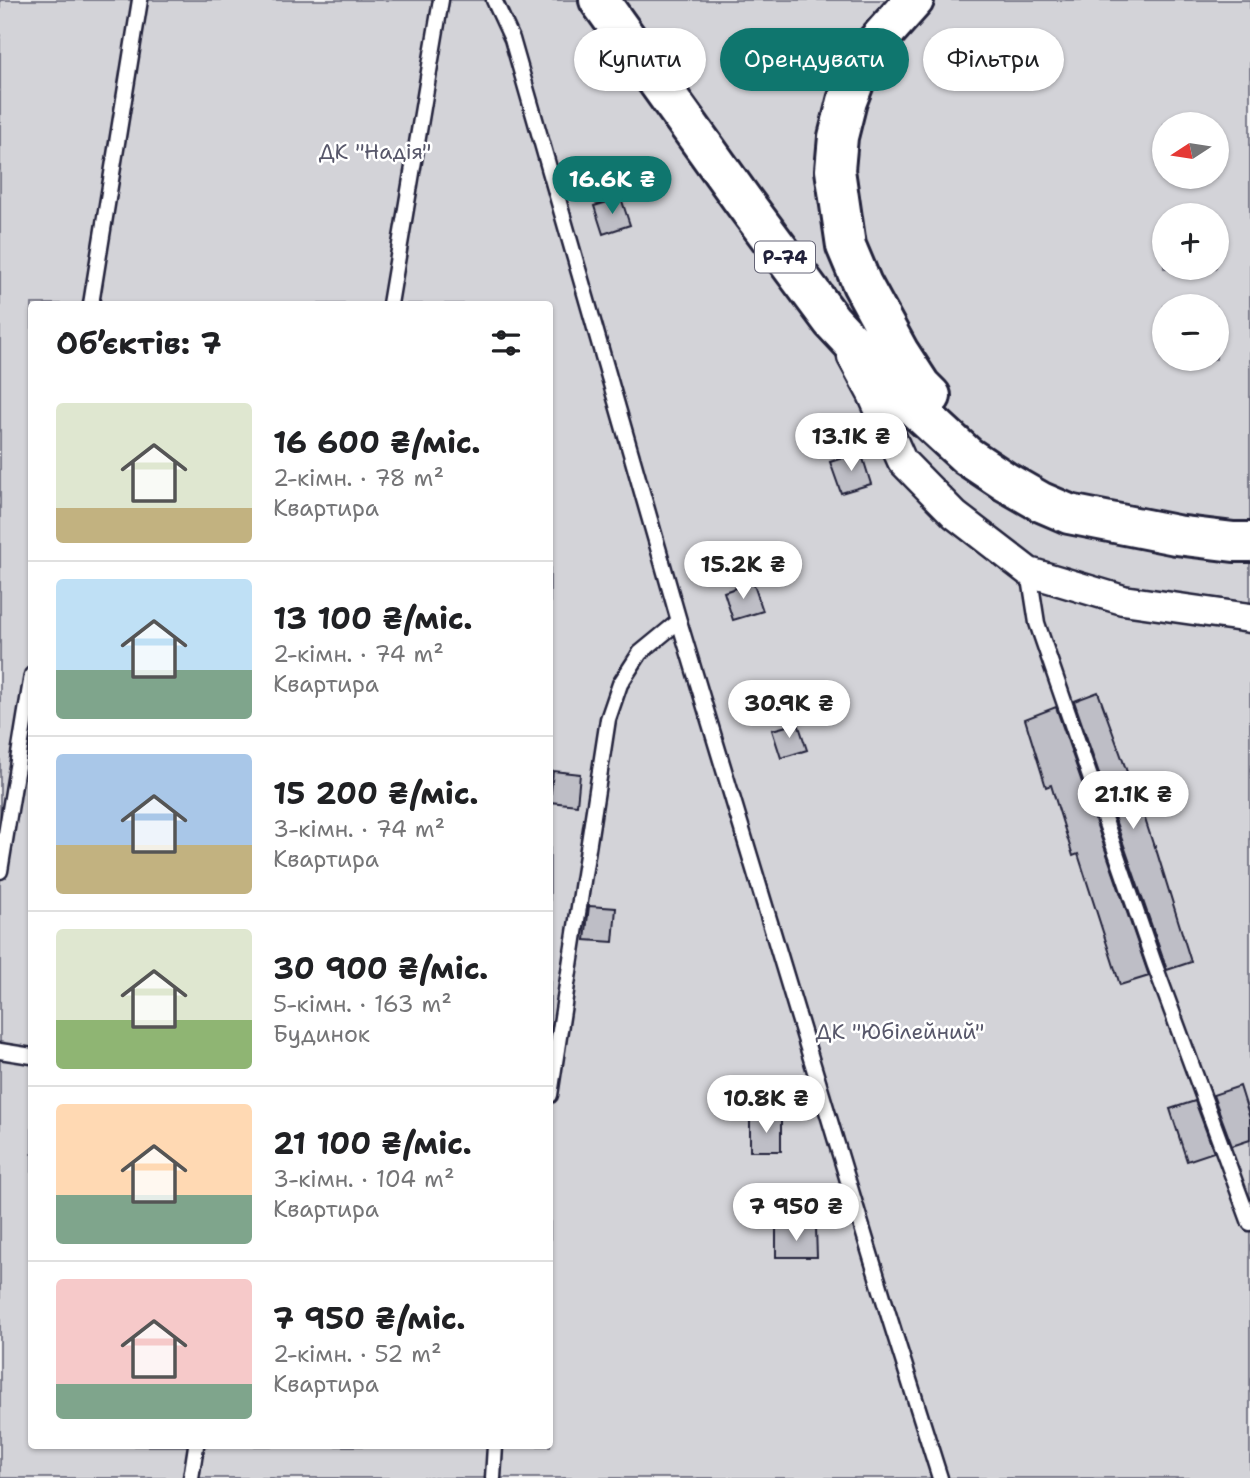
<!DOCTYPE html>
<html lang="uk">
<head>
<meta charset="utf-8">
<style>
  body { margin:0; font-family:"Shantell Sans",sans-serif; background:#f2f2f2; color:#202124; height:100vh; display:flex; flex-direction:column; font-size:26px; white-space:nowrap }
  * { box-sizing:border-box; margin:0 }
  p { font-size:23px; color:#757577 }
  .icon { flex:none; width:38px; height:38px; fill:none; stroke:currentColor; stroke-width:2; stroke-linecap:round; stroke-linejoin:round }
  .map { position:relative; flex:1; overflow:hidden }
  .details { position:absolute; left:28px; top:301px; width:525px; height:1148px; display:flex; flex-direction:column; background:#fff; border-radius:7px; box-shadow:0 2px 5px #0004 }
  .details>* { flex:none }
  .top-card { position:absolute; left:574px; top:28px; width:570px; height:63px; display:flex; gap:14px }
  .needle { width:46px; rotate:258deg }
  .controls { position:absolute; left:1152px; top:112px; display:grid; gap:14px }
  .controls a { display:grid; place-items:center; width:77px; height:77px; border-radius:50%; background:#fff; box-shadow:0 2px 5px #0004; font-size:35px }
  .price { position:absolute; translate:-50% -60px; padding:0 16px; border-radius:24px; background:#fff; color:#222; font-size:23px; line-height:46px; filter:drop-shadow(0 2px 4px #0008) }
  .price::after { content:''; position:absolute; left:50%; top:42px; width:21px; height:16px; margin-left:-10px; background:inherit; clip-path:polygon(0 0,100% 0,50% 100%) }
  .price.selected { background:#0f766e; color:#fff }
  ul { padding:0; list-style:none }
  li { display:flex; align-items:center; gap:21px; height:175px; padding:0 28px }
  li+li { border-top:2px solid #e0e0e0 }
  li span { display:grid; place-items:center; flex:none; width:196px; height:140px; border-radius:7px; color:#555 }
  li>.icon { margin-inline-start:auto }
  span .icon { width:84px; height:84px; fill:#fffc; stroke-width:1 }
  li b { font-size:30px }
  h2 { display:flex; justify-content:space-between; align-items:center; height:84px; padding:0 28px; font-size:30px }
  .tag { padding:0 24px; border-radius:32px; background:#fff; box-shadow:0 2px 5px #0004; font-size:24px; line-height:63px }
  .tag.selected { background:#0f766e; color:#fff }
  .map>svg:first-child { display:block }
  .green { fill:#d3d3d8; stroke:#7a7a8a; stroke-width:2; fill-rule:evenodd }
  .building { fill:#bebec6; stroke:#22223b; stroke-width:2 }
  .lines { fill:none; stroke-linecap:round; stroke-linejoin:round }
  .service-casing { stroke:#22223b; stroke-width:19 }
  .minor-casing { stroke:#22223b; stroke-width:33 }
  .primary-casing { stroke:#22223b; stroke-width:44 }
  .service { stroke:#fff; stroke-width:14 }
  .minor { stroke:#fff; stroke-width:28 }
  .primary { stroke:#fff; stroke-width:38 }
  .labels { text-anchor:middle; stroke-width:5; stroke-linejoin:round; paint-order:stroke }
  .shield { fill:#fff; stroke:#646476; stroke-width:2 }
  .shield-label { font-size:19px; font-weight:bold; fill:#22223b }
  .park-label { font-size:21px; fill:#57576a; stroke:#fff }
</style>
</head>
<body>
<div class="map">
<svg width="1250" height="1478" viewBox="0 0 1250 1478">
  <rect width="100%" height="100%" fill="#f2f2f3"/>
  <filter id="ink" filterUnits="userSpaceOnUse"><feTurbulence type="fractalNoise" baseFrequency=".0143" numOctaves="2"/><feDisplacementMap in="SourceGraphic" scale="14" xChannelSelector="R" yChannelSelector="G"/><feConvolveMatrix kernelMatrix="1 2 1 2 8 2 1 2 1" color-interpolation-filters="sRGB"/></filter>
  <g filter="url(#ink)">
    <path class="green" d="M 0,0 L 1250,0 L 1250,1478 L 0,1478 ZM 1164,124 L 1216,124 L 1216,177 L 1164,177 ZM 1164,215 L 1216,215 L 1216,268 L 1164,268 ZM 32,304 L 550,304 L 550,1446 L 32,1446 ZM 1164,306 L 1216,306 L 1216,359 L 1164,359 Z"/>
    <path class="building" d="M 621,198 L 630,225 L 603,234 L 594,206 Z
      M 861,452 L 871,484 L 841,493 L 830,462 Z
      M 753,582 L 763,611 L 733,620 L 724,592 Z
      M 1098,692 L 1131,783 L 1133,782 L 1154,847 L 1155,846 L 1191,962 L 1167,970 L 1074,701 Z
      M 1056,707 L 1149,976 L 1120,985 L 1078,854 L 1073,856 L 1051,785 L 1046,787 L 1025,719 Z
      M 798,723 L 807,750 L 781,758 L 772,730 Z
      M 553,771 L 580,774 L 577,805 L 550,802 Z
      M 589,906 L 616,908 L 613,942 L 585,940 Z
      M 1240,1086 L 1250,1118 L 1250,1140 L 1232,1146 L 1213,1095 Z
      M 1195,1101 L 1214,1152 L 1187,1161 L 1170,1109 Z
      M 750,1119 L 781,1119 L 781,1151 L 750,1151 Z
      M 776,1228 L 816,1228 L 817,1257 L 776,1257 Z"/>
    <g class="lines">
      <defs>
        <path id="service" d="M 494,0 L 512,39 L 679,621 L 887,1310 L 940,1478
          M 91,304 L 140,0
          M 390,304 L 441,0
          M 1029,572 L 1037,623 L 1154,963 L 1250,1223
          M 0,871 L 32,675
          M 0,1051 L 32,1056
          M 550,1095 L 608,719 L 620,684 L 640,653 L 679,621
          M 191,1478 L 196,1446
          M 493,1478 L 495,1446"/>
        <path id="minor" d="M 852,357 L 872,394 L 902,461 L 955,515 L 1029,572 L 1123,600 L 1250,618"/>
        <path id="primary" d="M 599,0 L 743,201 L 832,321 L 903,397 L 967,456 L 1006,482 L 1041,502 L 1069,514 L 1176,535 L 1234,542 L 1250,542
          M 914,0 L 874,45 L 859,70 L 847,101 L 838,137 L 835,170 L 846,246 L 862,284 L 899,352 L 921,386 L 931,396"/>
      </defs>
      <use href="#service" class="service-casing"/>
      <use href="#minor" class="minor-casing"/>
      <use href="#primary" class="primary-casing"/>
      <use href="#service" class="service"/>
      <use href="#minor" class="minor"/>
      <use href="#primary" class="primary"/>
    </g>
  </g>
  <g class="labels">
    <rect class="shield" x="755" y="241.5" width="60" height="31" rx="5"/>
    <g class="shield-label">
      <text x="785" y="264">Р-74</text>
    </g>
    <g class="park-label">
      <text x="375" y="159">ДК "Надія"</text>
      <text x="900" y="1039">ДК "Юбілейний"</text>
    </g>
  </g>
</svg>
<div class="controls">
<a><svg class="needle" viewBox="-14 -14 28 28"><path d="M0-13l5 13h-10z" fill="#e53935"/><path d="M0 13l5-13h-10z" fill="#757577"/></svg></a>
<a>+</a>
<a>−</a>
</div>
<b class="price selected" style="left:612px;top:216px">16.6K ₴</b>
<b class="price" style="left:851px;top:473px">13.1K ₴</b>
<b class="price" style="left:743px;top:601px">15.2K ₴</b>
<b class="price" style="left:789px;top:740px">30.9K ₴</b>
<b class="price" style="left:1133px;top:831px">21.1K ₴</b>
<b class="price" style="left:766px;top:1135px">10.8K ₴</b>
<b class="price" style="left:796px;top:1243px">7 950 ₴</b>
<div class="top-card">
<a class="tag">Купити</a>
<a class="tag selected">Орендувати</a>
<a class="tag">Фільтри</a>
</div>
<section class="details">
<h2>Об’єктів: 7<svg class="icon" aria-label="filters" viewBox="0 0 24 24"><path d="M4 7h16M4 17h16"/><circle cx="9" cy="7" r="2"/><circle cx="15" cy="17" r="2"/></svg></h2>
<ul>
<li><span style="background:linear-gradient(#dfe7d0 75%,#c2b280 0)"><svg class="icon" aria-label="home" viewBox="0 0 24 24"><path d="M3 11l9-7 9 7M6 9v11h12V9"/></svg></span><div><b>16 600 ₴/міс.</b><p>2-кімн. · 78 m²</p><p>Квартира</p></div></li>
<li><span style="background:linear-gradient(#bfe0f5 65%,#7fa58c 0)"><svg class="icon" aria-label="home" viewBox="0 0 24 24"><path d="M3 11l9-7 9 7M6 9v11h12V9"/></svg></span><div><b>13 100 ₴/міс.</b><p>2-кімн. · 74 m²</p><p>Квартира</p></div></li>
<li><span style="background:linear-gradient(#a9c7e8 65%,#c2b280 0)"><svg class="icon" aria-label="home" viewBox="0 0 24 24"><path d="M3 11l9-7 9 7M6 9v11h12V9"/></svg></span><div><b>15 200 ₴/міс.</b><p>3-кімн. · 74 m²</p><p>Квартира</p></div></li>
<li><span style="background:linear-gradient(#dfe7d0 65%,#8fb573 0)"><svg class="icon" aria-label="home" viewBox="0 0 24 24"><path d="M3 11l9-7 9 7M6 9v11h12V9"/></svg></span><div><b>30 900 ₴/міс.</b><p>5-кімн. · 163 m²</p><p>Будинок</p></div></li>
<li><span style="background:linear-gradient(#ffd9b3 65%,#7fa58c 0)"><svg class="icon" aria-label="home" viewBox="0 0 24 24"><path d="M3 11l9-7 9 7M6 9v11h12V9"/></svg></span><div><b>21 100 ₴/міс.</b><p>3-кімн. · 104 m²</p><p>Квартира</p></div></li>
<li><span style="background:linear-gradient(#f6c9c9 75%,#7fa58c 0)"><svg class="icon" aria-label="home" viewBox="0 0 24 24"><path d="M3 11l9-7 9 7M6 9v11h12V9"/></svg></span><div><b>7 950 ₴/міс.</b><p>2-кімн. · 52 m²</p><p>Квартира</p></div></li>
</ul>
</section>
</div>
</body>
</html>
